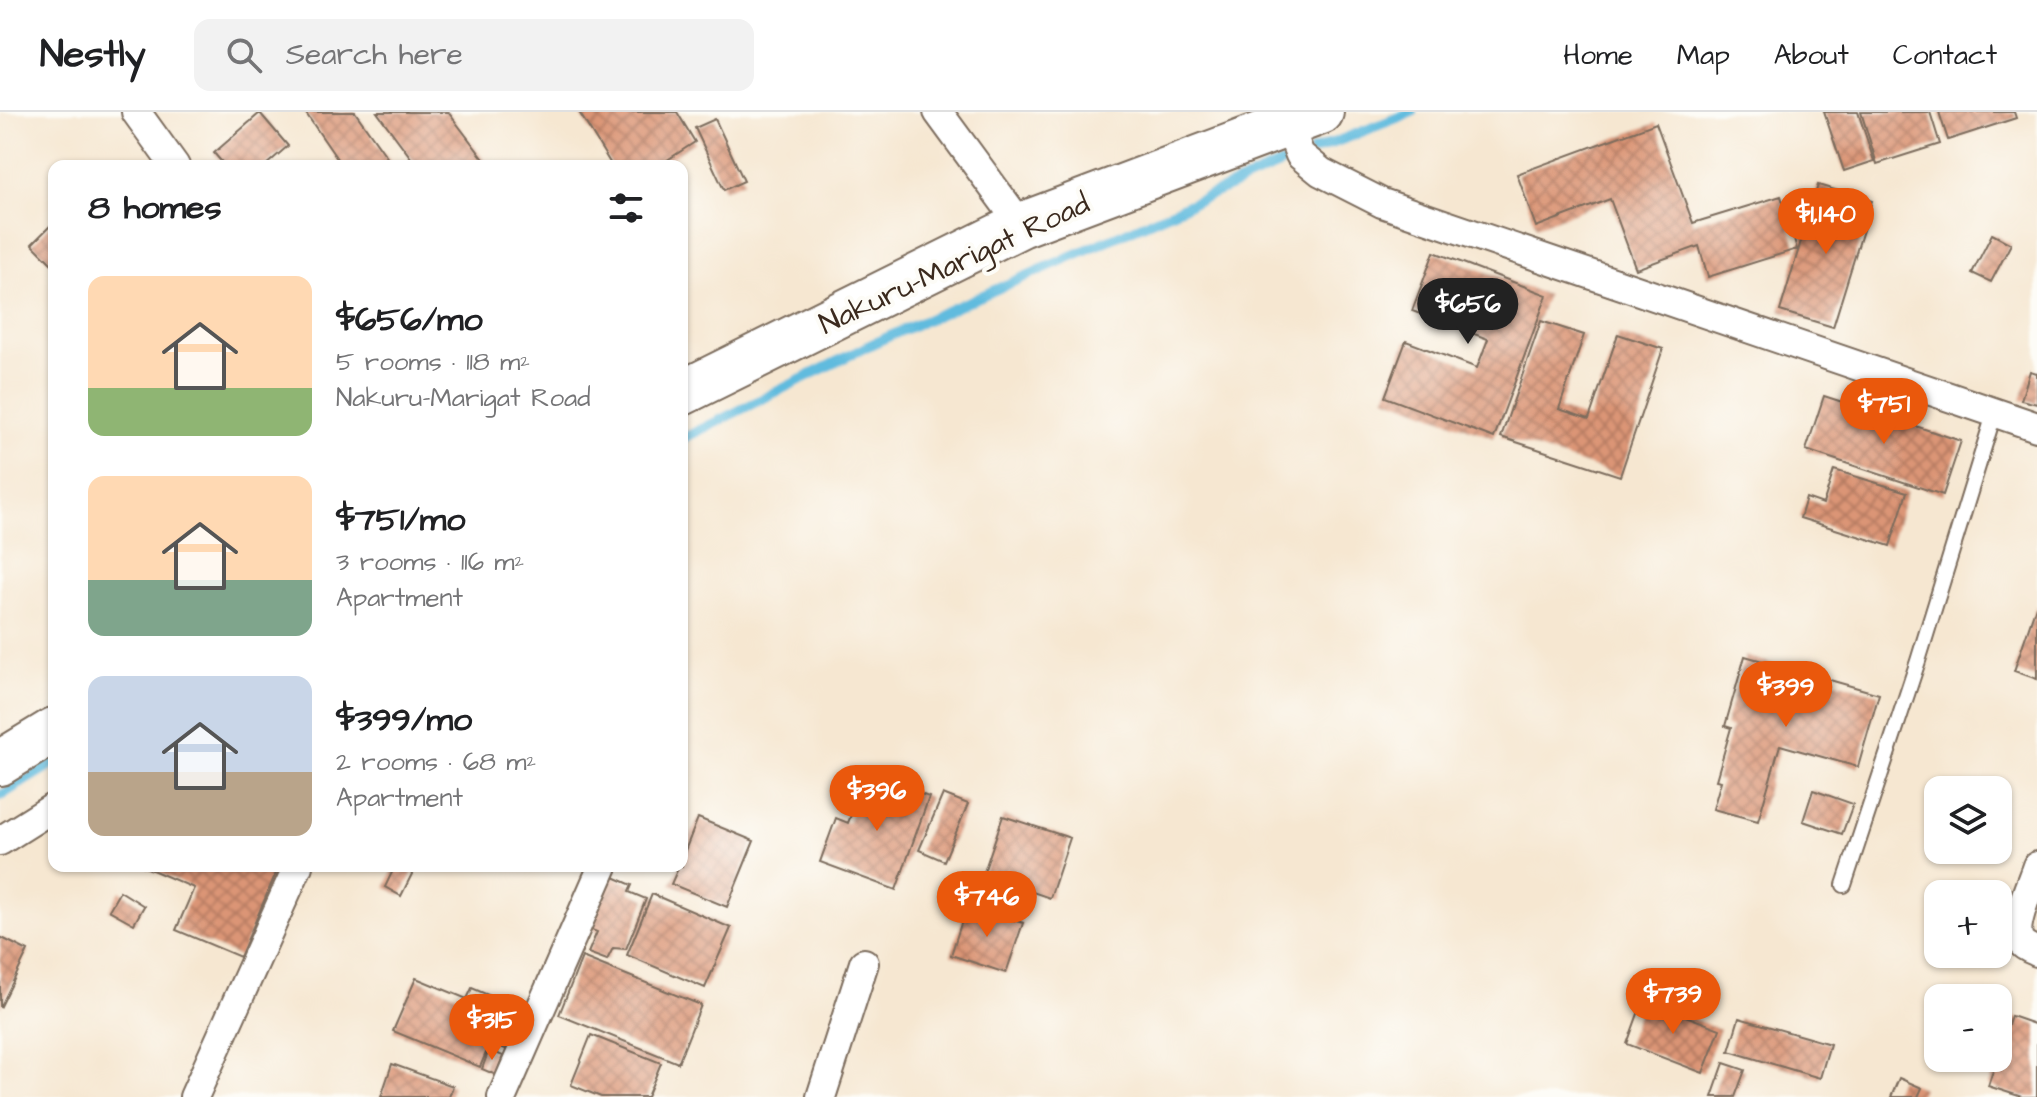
<!DOCTYPE html>
<html lang="en">
<head>
<meta charset="utf-8">
<style>
  body { margin:0; font-family:"Architects Daughter",sans-serif; background:#f2f2f2; color:#202124; height:100vh; display:flex; flex-direction:column; font-size:30px; white-space:nowrap }
  * { box-sizing:border-box; margin:0 }
  p { font-size:26px; color:#757577 }
  .icon { flex:none; width:44px; height:44px; fill:none; stroke:currentColor; stroke-width:2; stroke-linecap:round; stroke-linejoin:round }
  .map { position:relative; flex:1; overflow:hidden }
  .panel { position:absolute; left:48px; top:48px; width:640px; height:712px; display:flex; flex-direction:column; background:#fff; border-radius:16px; box-shadow:0 2px 6px #0004 }
  .panel>* { flex:none }
  .tools { position:absolute; left:1924px; top:664px; display:grid; gap:16px }
  .tools a { display:grid; place-items:center; width:88px; height:88px; border-radius:16px; background:#fff; box-shadow:0 2px 6px #0004; font-size:40px }
  .price { position:absolute; translate:-50% -68px; padding:0 18px; border-radius:28px; background:#ea580c; color:#fff; font-size:26px; line-height:52px; filter:drop-shadow(0 2px 4px #0008) }
  .price::after { content:''; position:absolute; left:50%; top:48px; width:24px; height:18px; margin-left:-12px; background:inherit; clip-path:polygon(0 0,100% 0,50% 100%) }
  .price.active { background:#222; color:#fff }
  ul { padding:0; list-style:none }
  li { display:flex; align-items:center; gap:24px; height:200px; padding:0 40px }
  li span { display:grid; place-items:center; flex:none; width:224px; height:160px; border-radius:16px; color:#555 }
  li>.icon { margin-inline-start:auto }
  span .icon { width:96px; height:96px; fill:#fffc; stroke-width:1 }
  li b { font-size:34px }
  h2 { display:flex; justify-content:space-between; align-items:center; height:96px; padding:0 40px; font-size:34px }
  header { display:flex; align-items:center; gap:48px; box-sizing:border-box; height:112px; padding:0 40px; background:#fff; border-bottom:2px solid #e0e0e0 }
  header strong { font-size:38px }
  nav { display:flex; gap:44px; margin-inline-start:auto; font-size:28px }
  .search { width:560px; height:72px; background:#f2f2f2; display:flex; align-items:center; gap:20px; box-sizing:border-box; padding:0 28px; border-radius:16px; color:#757577; font-size:30px }
  .map>svg:first-child { display:block }
  .lines { fill:none; stroke-linecap:round; stroke-linejoin:round }
  .stream { stroke:#60bbde; stroke-width:10 }
  .building { fill:url(#building-cross-hatch) }
  .lane-casing { stroke:#7c6c5d; stroke-width:18 }
  .street-casing { stroke:#7c6c5d; stroke-width:32 }
  .primary-casing { stroke:#7c6c5d; stroke-width:48 }
  .lane { stroke:#fff; stroke-width:14 }
  .street { stroke:#fff; stroke-width:28 }
  .primary { stroke:#fff; stroke-width:44 }
  .labels { text-anchor:middle; stroke-width:8; stroke-linejoin:round; paint-order:stroke }
  .street-label { font-size:30px; fill:#3b2a1e; stroke:#fdfcf7 }
</style>
</head>
<body>
<header>
<strong>Nestly</strong>
<div class="search"><svg class="icon" aria-label="search" viewBox="0 0 24 24"><circle cx="10" cy="10" r="6"/><path d="M15 15l6 6"/></svg>Search here</div>
<nav><a>Home</a><a>Map</a><a>About</a><a>Contact</a></nav>
</header>
<div class="map">
<svg width="2037" height="985" viewBox="0 0 2037 985">
  <defs>
    <pattern id="building-cross-hatch" width="8" height="8" patternUnits="userSpaceOnUse" patternTransform="scale(2)"><rect width="8" height="8" fill="#db9576"/><path d="M0 0l8 8M0 8l8-8" fill="none" stroke="#b37a60"/></pattern>
  </defs>
  <rect width="100%" height="100%" fill="#fdfcf7"/>
  <filter id="ink" filterUnits="userSpaceOnUse"><feTurbulence type="fractalNoise" baseFrequency=".0125" numOctaves="2"/><feDisplacementMap in="SourceGraphic" scale="16" xChannelSelector="R" yChannelSelector="G"/><feConvolveMatrix kernelMatrix="1 2 1 2 8 2 1 2 1" color-interpolation-filters="sRGB"/></filter>
  <filter id="wash" filterUnits="userSpaceOnUse"><feTurbulence type="fractalNoise" baseFrequency=".006" numOctaves="4" result="noise"/><feDisplacementMap in="SourceGraphic" scale="32" xChannelSelector="R" yChannelSelector="G"/><feGaussianBlur stdDeviation="1.8" result="paint"/><feColorMatrix in="noise" values="0 0 0 0 0 0 0 0 0 0 0 0 0 0 0 0 0 1.4 0 .05"/><feComposite in="paint" operator="in"/></filter>
  <g filter="url(#wash)">
    <rect width="100%" height="100%" fill="#f6e7d1"/>
    <g class="lines">
      <path class="stream" d="M 1313,39 L 1412,0
        M 682,327 L 874,231 L 1281,52
        M 0,684 L 54,651"/>
    </g>
    <g id="blocks">
      <path class="building" d="M 305,0 L 355,0 L 393,54 L 342,54 Z
        M 377,0 L 448,0 L 489,54 L 417,54 Z
        M 579,0 L 677,0 L 695,30 L 658,54 L 612,54 Z
        M 1824,0 L 1858,0 L 1874,49 L 1844,59 Z
        M 1861,0 L 1930,0 L 1940,32 L 1877,52 Z
        M 1939,0 L 2014,0 L 2016,6 L 1948,28 Z
        M 260,1 L 288,34 L 265,54 L 225,54 L 214,41 Z
        M 715,7 L 744,69 L 724,78 L 695,16 Z
        M 1656,11 L 1693,111 L 1781,84 L 1797,137 L 1708,165 L 1699,134 L 1636,157 L 1610,87 L 1536,115 L 1517,62 Z
        M 1818,73 L 1872,89 L 1833,215 L 1780,199 Z
        M 54,110 L 54,154 L 32,132 Z
        M 1992,122 L 2011,132 L 1991,170 L 1972,161 Z
        M 1434,140 L 1547,183 L 1494,326 L 1385,285 L 1406,229 L 1477,256 L 1488,227 L 1412,199 Z
        M 1541,209 L 1584,223 L 1559,297 L 1589,307 L 1618,222 L 1663,237 L 1620,364 L 1501,325 Z
        M 2030,259 L 2037,261 L 2037,292 L 2021,288 Z
        M 1824,284 L 1961,329 L 1943,383 L 1806,338 Z
        M 1834,358 L 1907,380 L 1890,434 L 1800,406 L 1806,386 L 1823,392 Z
        M 2036,494 L 2037,494 L 2037,567 L 2014,559 Z
        M 1745,544 L 1879,582 L 1858,655 L 1780,633 L 1758,709 L 1713,697 L 1721,669 L 1716,668 L 1731,616 L 1725,614 Z
        M 866,662 L 929,685 L 896,778 L 820,750 L 836,706 L 848,711 Z
        M 1813,678 L 1853,692 L 1842,722 L 1803,709 Z
        M 943,682 L 968,692 L 944,749 L 919,738 Z
        M 1003,704 L 1070,726 L 1050,786 L 983,763 Z
        M 698,706 L 754,729 L 727,795 L 671,772 L 679,754 L 682,754 L 682,746 Z
        M 143,754 L 279,754 L 240,845 L 176,818 L 194,776 Z
        M 395,754 L 416,754 L 401,784 L 385,775 Z
        M 609,763 L 632,773 L 629,780 L 646,787 L 626,837 L 613,836 L 607,848 L 588,841 L 597,820 L 587,816 Z
        M 120,779 L 144,794 L 134,812 L 109,798 Z
        M 652,782 L 731,816 L 705,876 L 627,843 Z
        M 967,793 L 1023,811 L 1006,861 L 951,843 Z
        M 0,825 L 28,839 L 0,896 Z
        M 582,845 L 701,893 L 678,951 L 559,903 Z
        M 416,866 L 467,887 L 472,876 L 507,891 L 480,955 L 393,919 Z
        M 1643,888 L 1720,917 L 1703,961 L 1627,932 Z
        M 513,891 L 526,896 L 508,938 L 495,933 Z
        M 2011,904 L 2037,913 L 2037,985 L 2022,985 L 1988,974 Z
        M 1739,906 L 1830,932 L 1820,966 L 1729,939 Z
        M 591,923 L 661,951 L 647,985 L 601,985 L 571,973 Z
        M 489,938 L 503,944 L 496,963 L 482,957 Z
        M 1724,951 L 1745,958 L 1735,985 L 1712,985 Z
        M 392,952 L 453,974 L 449,985 L 381,985 Z
        M 1899,966 L 1922,976 L 1918,985 L 1891,985 Z"/>
    </g>
  </g>
  <g filter="url(#ink)">
    <use href="#blocks" fill-opacity="0" stroke="#7c6c5d" stroke-width="2"/>
    <g class="lines">
      <defs>
        <path id="lane" d="M 1844,773 L 1918,549 L 1995,299"/>
        <path id="street" d="M 136,0 L 175,54
          M 938,0 L 1021,113
          M 1288,12 L 1300,43 L 1321,60 L 1382,91 L 2037,315
          M 0,729 L 54,695
          M 2037,754 C 2032,769 2014,809 2018,824 C 2020,833 2029,836 2037,840
          M 194,985 L 298,754
          M 502,985 L 603,754
          M 821,985 L 864,851"/>
        <path id="primary" d="M 682,281 L 1021,113 L 1321,0
          M 0,651 L 54,618"/>
      </defs>
      <use href="#lane" class="lane-casing"/>
      <use href="#street" class="street-casing"/>
      <use href="#primary" class="primary-casing"/>
      <use href="#lane" class="lane"/>
      <use href="#street" class="street"/>
      <use href="#primary" class="primary"/>
    </g>
  </g>
  <g class="labels">
    <g class="street-label">
      <text transform="translate(954 151) rotate(-25)" y="10">Nakuru-Marigat Road</text>
    </g>
  </g>
</svg>
<div class="tools">
<a><svg class="icon" aria-label="layers" viewBox="0 0 24 24"><path d="M12 4l9 5-9 5-9-5zM3 14l9 5 9-5"/></svg></a>
<a>+</a>
<a>−</a>
</div>
<b class="price" style="left:1826px;top:144px">$1,140</b>
<b class="price active" style="left:1468px;top:234px">$656</b>
<b class="price" style="left:1884px;top:334px">$751</b>
<b class="price" style="left:1786px;top:617px">$399</b>
<b class="price" style="left:877px;top:721px">$396</b>
<b class="price" style="left:987px;top:827px">$746</b>
<b class="price" style="left:1673px;top:924px">$739</b>
<b class="price" style="left:492px;top:950px">$315</b>
<section class="panel">
<h2>8 homes<svg class="icon" aria-label="filters" viewBox="0 0 24 24"><path d="M4 7h16M4 17h16"/><circle cx="9" cy="7" r="2"/><circle cx="15" cy="17" r="2"/></svg></h2>
<ul>
<li><span style="background:linear-gradient(#ffd9b3 70%,#8fb573 0)"><svg class="icon" aria-label="home" viewBox="0 0 24 24"><path d="M3 11l9-7 9 7M6 9v11h12V9"/></svg></span><div><b>$656/mo</b><p>5 rooms · 118 m²</p><p>Nakuru-Marigat Road</p></div></li>
<li><span style="background:linear-gradient(#ffd9b3 65%,#7fa58c 0)"><svg class="icon" aria-label="home" viewBox="0 0 24 24"><path d="M3 11l9-7 9 7M6 9v11h12V9"/></svg></span><div><b>$751/mo</b><p>3 rooms · 116 m²</p><p>Apartment</p></div></li>
<li><span style="background:linear-gradient(#c9d6e8 60%,#b9a48a 0)"><svg class="icon" aria-label="home" viewBox="0 0 24 24"><path d="M3 11l9-7 9 7M6 9v11h12V9"/></svg></span><div><b>$399/mo</b><p>2 rooms · 68 m²</p><p>Apartment</p></div></li>
</ul>
</section>
</div>
</body>
</html>
